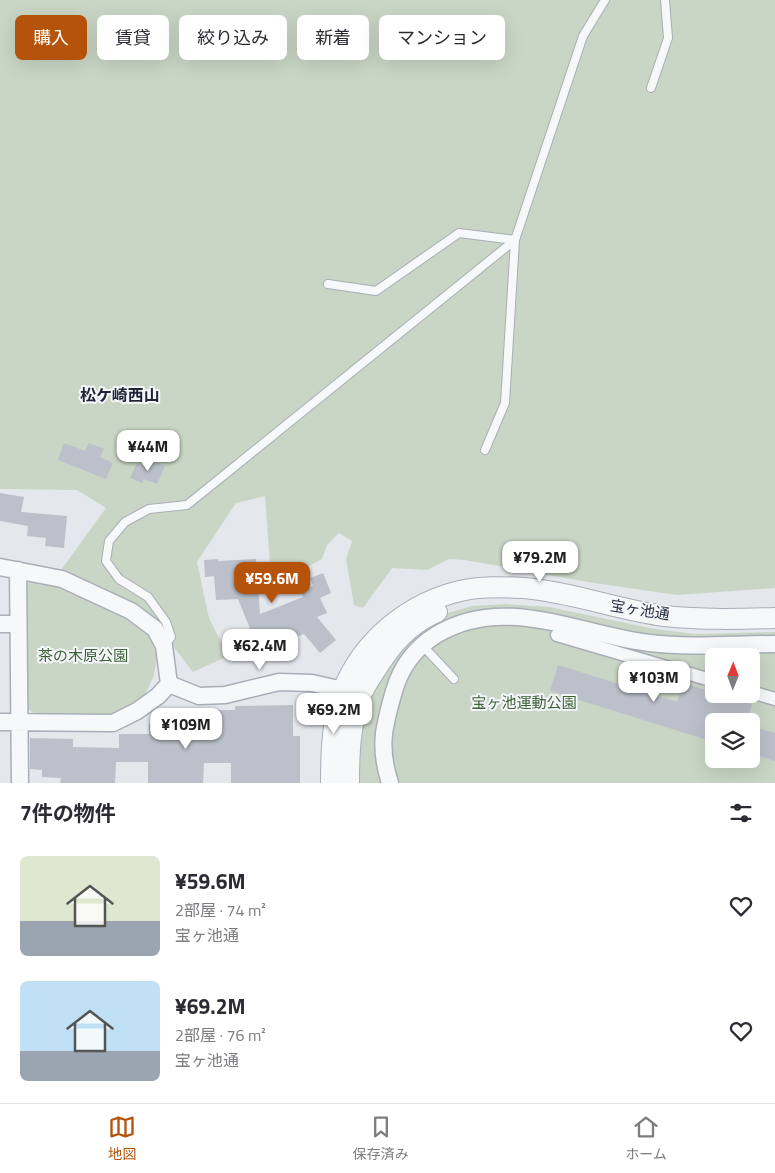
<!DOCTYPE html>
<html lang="ja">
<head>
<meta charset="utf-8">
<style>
  body { margin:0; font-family:"Titillium Web","Noto Sans JP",sans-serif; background:#f7f7f7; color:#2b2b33; height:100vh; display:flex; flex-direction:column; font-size:19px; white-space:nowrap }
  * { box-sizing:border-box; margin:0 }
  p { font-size:16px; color:#7c7c81 }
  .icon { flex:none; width:28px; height:28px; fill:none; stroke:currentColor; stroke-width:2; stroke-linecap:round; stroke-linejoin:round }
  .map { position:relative; height:783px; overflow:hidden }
  .sheet { display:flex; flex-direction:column; background:#fff; flex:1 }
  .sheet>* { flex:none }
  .top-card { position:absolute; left:15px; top:15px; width:500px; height:45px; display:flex; gap:10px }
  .needle { width:32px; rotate:1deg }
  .fabs { position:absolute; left:705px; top:648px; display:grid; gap:10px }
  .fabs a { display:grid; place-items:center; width:55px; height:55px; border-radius:8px; background:#fff; box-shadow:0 5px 20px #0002; font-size:25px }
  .price { position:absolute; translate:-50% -42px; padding:0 11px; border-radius:10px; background:#fff; color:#222; font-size:16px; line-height:32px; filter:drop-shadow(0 1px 2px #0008) }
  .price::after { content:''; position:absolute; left:50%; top:30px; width:15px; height:11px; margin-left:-8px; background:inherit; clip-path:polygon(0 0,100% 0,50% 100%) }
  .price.selected { background:#b45309; color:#fff }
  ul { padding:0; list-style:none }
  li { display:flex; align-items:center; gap:15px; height:125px; padding:0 20px }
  li span { display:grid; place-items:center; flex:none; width:140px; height:100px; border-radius:8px; color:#555 }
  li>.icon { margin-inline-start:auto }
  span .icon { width:60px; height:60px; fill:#fffc; stroke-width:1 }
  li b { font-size:21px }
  h2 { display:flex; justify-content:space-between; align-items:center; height:60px; padding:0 20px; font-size:21px }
  .tag { padding:0 18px; border-radius:8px; background:#fff; box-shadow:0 5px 20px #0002; font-size:18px; line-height:45px }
  .tag.selected { background:#b45309; color:#fff }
  .tab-bar { display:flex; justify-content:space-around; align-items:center; height:70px; border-top:1px solid #e1e1e2; background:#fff; font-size:14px; color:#7c7c81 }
  .tab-bar a { display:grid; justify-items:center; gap:2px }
  .tab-bar .selected { color:#b45309 }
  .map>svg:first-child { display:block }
  .green { fill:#c9d6c5; fill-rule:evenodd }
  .building { fill:#bbc0ca }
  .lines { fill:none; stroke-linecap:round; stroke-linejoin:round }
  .service-casing { stroke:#a9aeb7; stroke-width:10 }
  .pedestrian-casing { stroke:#a9aeb7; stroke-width:15 }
  .minor-casing { stroke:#a9aeb7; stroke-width:19 }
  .tertiary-casing { stroke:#a9aeb7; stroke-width:22 }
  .service { stroke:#f7f8fa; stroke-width:8 }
  .pedestrian { stroke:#f7f8fa; stroke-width:12 }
  .minor { stroke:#f7f8fa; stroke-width:16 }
  .tertiary { stroke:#f7f8fa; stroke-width:20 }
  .labels { text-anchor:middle; stroke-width:4; stroke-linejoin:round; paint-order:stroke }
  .street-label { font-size:15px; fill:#2b3445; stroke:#f4f6f9 }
  .park-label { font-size:15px; fill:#3f6138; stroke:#f4f6f9 }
  .neighbourhood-label { font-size:16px; font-weight:bold; fill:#1d2536; stroke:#f4f6f9 }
</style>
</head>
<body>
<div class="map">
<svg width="775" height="783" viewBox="0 0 775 783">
  <rect width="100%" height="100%" fill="#e4e7ec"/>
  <path class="green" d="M 0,0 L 775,0 L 775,588 L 677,595 L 594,583 L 465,560 L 449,559 L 427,570 L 392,568 L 363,608 L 354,605 L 346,559 L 352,541 L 339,533 L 327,545 L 322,559 L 288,577 L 273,578 L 270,563 L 265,496 L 236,503 L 197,562 L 209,618 L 228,656 L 193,672 L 153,620 L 119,600 L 61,570 L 106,508 L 77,490 L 0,489 Z
    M 32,581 L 99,598 L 150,634 L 157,658 L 154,675 L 144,697 L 129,707 L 107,716 L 39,718 L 25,706 L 23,587 Z
    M 506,604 L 549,607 L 655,629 L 695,634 L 775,632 L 775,636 C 737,638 699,640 661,636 C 591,628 507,589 438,623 C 424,630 410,647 401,660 C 389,677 379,706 377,727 C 374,745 380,765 384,783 L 355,783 L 359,738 L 370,697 L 407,638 L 444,614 L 472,606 Z
    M 481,621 L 775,651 L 775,783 L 396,783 L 387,746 L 399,681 L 439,636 ZM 714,656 L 751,656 L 751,694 L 714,694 ZM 714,721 L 751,721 L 751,759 L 714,759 Z"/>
  <path class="building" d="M 64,443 L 85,451 L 89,443 L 104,449 L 100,457 L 113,463 L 106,479 L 58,460 Z
    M 149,460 L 165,466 L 157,484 L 144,479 L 142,483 L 130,478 L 137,463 L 146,467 Z
    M 0,493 L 24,497 L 21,512 L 67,516 L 64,548 L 45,546 L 46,538 L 27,536 L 28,526 L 0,521 Z
    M 218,559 L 218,561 L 256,559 L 260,614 L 303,597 L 300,591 L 313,586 L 310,578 L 323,573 L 331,593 L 320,598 L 327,613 L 317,617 L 336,640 L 320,653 L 304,634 L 294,638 L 293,634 L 262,646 L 262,650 L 259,651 L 238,599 L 216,600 L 214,576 L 205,577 L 204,560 Z
    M 558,665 L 677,702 L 683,683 L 752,704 L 747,721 L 714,721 L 714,742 L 550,691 Z
    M 293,705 L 293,736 L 300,736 L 300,783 L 231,783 L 231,763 L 204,763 L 203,783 L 148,783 L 148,762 L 116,762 L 115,783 L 60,783 L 61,778 L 42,777 L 42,770 L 30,769 L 30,738 L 73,739 L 73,747 L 119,748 L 119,734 L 149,734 L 149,724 L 163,723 L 163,717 L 176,717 L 176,714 L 217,715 L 217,710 L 235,710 L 235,706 Z
    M 751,726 L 775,733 L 775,761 L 751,753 Z"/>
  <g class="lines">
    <defs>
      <path id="service" d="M 651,88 L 668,38 L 665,0
        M 328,284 L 376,291 L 459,233 L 515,240
        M 485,450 L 505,403 L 515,240 L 583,36 L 605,0
        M 422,645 L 454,679
        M 164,646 L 171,637 L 166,622 L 148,597 L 119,579 L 106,561 L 109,541 L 125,522 L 149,509 L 187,505 L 515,240"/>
      <path id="pedestrian" d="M 557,635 L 714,681
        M 751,692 L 775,699"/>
      <path id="minor" d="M 0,567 L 62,579 L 131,611 L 155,629 L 164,646 L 169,684 L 158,696 L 137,711 L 113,723 L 0,722
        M 18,570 L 20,783
        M 0,624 L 18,624
        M 169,684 L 199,696 L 225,695 L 279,682 L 312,683 L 343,690
        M 390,783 C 378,746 384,726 394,691 C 401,667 415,648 436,635 C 504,593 580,635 650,643 C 691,648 734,644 775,644"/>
      <path id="tertiary" d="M 331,783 C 331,753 332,718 343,690 C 363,640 409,603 460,591 C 480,586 504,587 524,588 C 572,592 618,610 665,616 C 702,620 739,619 775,618
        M 349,783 C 349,754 350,723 361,695 C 367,682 377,668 385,656 C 399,636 415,621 437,612"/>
    </defs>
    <use href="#service" class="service-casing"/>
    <use href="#pedestrian" class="pedestrian-casing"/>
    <use href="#minor" class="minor-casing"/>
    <use href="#tertiary" class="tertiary-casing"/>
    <use href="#service" class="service"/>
    <use href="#pedestrian" class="pedestrian"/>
    <use href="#minor" class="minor"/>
    <use href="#tertiary" class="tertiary"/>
  </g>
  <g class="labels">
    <g class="street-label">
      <text transform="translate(640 610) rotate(9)" y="5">宝ヶ池通</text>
    </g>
    <g class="park-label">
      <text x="83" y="661">茶の木原公園</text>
      <text x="524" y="708">宝ヶ池運動公園</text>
    </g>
    <g class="neighbourhood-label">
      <text x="120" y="401">松ケ崎西山</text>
    </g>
  </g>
</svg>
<div class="fabs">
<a><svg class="needle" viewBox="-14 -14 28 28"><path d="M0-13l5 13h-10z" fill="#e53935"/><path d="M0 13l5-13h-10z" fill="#7c7c81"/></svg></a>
<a><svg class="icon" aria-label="layers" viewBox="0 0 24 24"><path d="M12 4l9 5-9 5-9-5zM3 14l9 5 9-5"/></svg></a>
</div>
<b class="price" style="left:148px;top:472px">¥44M</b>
<b class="price" style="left:540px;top:583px">¥79.2M</b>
<b class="price selected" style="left:272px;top:604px">¥59.6M</b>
<b class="price" style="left:260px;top:671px">¥62.4M</b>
<b class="price" style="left:654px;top:703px">¥103M</b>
<b class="price" style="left:334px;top:735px">¥69.2M</b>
<b class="price" style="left:186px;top:750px">¥109M</b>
<div class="top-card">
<a class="tag selected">購入</a>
<a class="tag">賃貸</a>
<a class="tag">絞り込み</a>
<a class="tag">新着</a>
<a class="tag">マンション</a>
</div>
</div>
<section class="sheet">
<h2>7件の物件<svg class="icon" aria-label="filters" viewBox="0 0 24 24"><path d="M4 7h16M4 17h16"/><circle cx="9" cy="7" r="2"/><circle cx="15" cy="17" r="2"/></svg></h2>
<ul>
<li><span style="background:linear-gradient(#dfe7d0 65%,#9aa5b1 0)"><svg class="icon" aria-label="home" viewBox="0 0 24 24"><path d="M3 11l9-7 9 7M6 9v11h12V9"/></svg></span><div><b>¥59.6M</b><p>2部屋 · 74 m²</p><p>宝ヶ池通</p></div><svg class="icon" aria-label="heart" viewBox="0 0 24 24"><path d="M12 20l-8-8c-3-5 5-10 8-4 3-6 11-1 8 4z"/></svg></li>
<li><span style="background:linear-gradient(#bfe0f5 70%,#9aa5b1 0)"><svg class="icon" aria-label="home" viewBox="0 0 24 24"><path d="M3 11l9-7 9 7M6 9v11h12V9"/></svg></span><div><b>¥69.2M</b><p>2部屋 · 76 m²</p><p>宝ヶ池通</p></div><svg class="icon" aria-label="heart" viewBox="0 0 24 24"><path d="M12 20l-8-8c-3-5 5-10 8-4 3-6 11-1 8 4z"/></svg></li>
</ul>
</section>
<nav class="tab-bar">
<a class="selected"><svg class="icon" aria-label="map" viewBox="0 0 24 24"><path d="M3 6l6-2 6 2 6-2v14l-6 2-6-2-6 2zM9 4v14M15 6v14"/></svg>地図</a>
<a><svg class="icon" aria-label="saved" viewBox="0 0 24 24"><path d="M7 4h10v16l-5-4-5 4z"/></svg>保存済み</a>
<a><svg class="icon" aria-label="home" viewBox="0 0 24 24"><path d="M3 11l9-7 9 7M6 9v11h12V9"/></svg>ホーム</a>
</nav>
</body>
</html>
